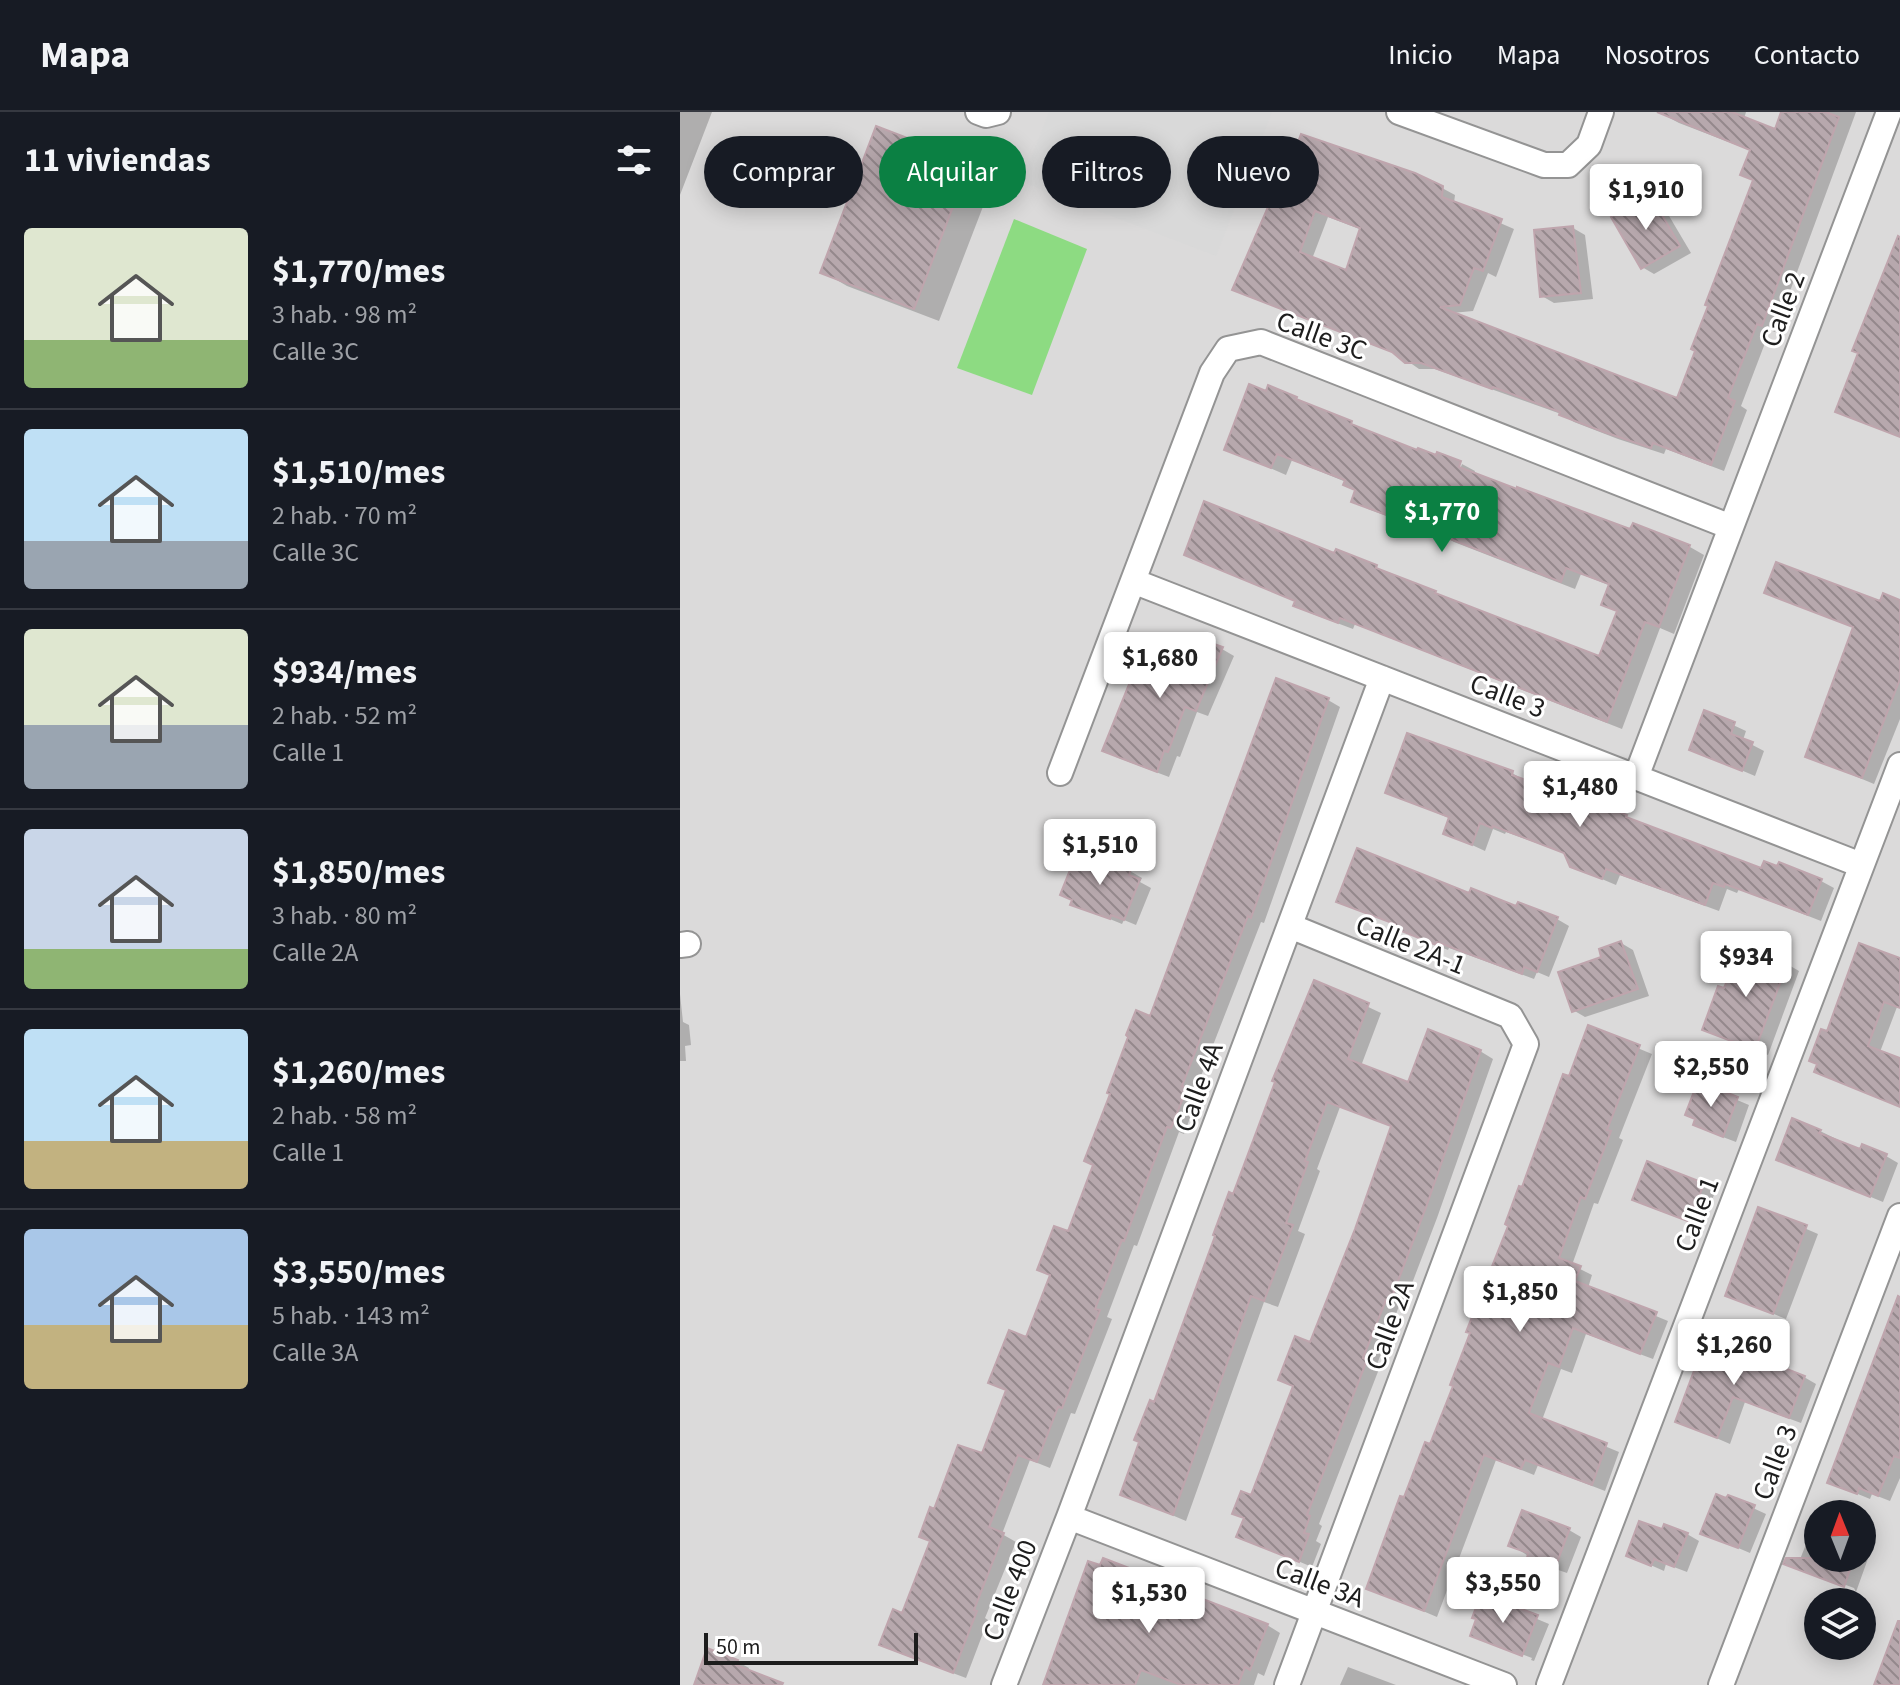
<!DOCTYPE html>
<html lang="es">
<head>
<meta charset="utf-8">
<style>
  body { margin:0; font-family:"Source Sans 3",sans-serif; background:#242831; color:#f1f3f6; height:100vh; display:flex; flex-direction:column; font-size:30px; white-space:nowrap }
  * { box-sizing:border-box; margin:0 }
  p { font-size:26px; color:#9ea1a6 }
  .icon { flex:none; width:44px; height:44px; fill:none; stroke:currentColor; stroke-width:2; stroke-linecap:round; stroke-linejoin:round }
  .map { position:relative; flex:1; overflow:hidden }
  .sheet { display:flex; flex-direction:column; background:#171b24; width:680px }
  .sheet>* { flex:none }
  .top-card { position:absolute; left:24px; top:24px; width:760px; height:72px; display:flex; gap:16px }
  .needle { width:52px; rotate:359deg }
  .buttons { position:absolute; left:1124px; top:1388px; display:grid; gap:16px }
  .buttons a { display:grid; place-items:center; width:72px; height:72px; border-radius:50%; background:#171b24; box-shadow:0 4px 20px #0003; font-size:40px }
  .scale { position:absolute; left:24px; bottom:20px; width:214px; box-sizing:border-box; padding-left:8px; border:4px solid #1d1d1d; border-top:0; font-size:22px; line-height:28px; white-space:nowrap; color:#1d1d1d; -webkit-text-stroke:6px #fff; paint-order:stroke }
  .price { position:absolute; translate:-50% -68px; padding:0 18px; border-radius:8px; background:#fff; color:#222; font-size:26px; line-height:52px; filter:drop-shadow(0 2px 4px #0008) }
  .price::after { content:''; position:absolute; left:50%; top:48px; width:24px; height:18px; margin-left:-12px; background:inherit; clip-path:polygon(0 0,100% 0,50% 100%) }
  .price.on { background:#0b8043; color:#fff }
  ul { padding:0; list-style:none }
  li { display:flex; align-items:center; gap:24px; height:200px; padding:0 24px }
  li+li { border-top:2px solid #363941 }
  li span { display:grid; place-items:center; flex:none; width:224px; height:160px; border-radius:8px; color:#555 }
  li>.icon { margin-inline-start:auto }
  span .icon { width:96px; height:96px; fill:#fffc; stroke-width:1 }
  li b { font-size:34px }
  h2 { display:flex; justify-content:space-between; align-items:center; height:96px; padding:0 24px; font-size:34px }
  .chip { padding:0 28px; border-radius:36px; background:#171b24; box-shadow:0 4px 20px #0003; font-size:28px; line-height:72px }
  .chip.on { background:#0b8043; color:#fff }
  header { display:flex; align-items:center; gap:48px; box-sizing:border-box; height:112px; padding:0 40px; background:#171b24; border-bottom:2px solid #363941 }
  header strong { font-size:38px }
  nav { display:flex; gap:44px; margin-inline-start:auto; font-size:28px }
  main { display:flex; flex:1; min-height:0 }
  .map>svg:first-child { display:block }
  .residential { fill:#dbdada; fill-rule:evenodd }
  .pitch { fill:#8ddb82 }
  .parking { fill:#d9d9d9 }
  .shadow { fill:#0003; fill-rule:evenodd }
  .building { fill:url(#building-back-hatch); stroke:#bfa5ad; stroke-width:2; fill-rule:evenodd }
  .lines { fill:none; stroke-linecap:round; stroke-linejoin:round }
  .minor-casing { stroke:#949494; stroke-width:28 }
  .minor { stroke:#fff; stroke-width:24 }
  .labels { text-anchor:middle; stroke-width:6; stroke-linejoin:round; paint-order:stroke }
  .street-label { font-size:28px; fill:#1d1d1d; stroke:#fff }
</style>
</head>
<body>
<header>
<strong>Mapa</strong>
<nav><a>Inicio</a><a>Mapa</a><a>Nosotros</a><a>Contacto</a></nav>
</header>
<main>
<section class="sheet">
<h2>11 viviendas<svg class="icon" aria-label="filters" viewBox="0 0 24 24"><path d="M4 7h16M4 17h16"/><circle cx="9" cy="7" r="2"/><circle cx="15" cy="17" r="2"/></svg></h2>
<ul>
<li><span style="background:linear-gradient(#dfe7d0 70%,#8fb573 0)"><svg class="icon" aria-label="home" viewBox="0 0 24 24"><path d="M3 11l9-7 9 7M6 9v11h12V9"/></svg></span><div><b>$1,770/mes</b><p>3 hab. · 98 m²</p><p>Calle 3C</p></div></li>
<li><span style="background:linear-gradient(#bfe0f5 70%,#9aa5b1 0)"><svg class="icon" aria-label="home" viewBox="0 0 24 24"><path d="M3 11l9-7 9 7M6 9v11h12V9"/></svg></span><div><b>$1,510/mes</b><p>2 hab. · 70 m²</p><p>Calle 3C</p></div></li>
<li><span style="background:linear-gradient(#dfe7d0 60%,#9aa5b1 0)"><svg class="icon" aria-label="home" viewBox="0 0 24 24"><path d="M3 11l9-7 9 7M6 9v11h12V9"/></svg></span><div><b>$934/mes</b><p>2 hab. · 52 m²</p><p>Calle 1</p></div></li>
<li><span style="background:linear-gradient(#c9d6e8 75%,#8fb573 0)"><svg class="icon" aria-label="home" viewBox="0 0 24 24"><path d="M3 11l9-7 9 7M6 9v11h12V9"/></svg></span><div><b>$1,850/mes</b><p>3 hab. · 80 m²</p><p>Calle 2A</p></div></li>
<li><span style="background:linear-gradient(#bfe0f5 70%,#c2b280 0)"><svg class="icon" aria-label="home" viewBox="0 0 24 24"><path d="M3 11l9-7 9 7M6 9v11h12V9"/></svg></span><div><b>$1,260/mes</b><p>2 hab. · 58 m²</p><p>Calle 1</p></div></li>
<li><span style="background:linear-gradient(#a9c7e8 60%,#c2b280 0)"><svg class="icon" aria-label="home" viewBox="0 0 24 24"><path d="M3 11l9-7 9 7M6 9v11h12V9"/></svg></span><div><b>$3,550/mes</b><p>5 hab. · 143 m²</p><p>Calle 3A</p></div></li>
</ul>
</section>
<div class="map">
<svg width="1220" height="1573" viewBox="0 0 1220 1573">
  <defs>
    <pattern id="building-back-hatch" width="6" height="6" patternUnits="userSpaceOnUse" patternTransform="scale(2)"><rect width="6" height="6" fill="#b7a8ad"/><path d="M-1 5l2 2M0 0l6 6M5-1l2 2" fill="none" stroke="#94888c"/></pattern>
  </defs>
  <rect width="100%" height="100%" fill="#eee3e3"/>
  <path class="residential" d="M 0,0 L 1220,0 L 1220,1331 L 1215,1345 L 1220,1347 L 1220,1573 L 0,1573 ZM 1138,1402 L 1182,1402 L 1182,1446 L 1138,1446 ZM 1138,1490 L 1182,1490 L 1182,1534 L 1138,1534 Z"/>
  <path class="pitch" d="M 334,107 L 407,137 L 352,283 L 277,256 Z"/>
  <path class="parking" d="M 369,0 L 592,0 L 536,144 L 342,70 Z"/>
  <path class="shadow" d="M 0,0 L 32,0 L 0,83 Z
    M 988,0 L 1066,0 L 1064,7 L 1096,19 L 1103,0 L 1176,0 L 1095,220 L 1090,218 L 1061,294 L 1067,298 L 1044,359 L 986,337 L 984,342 L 938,327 L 894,310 L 881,302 L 755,257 L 739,257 L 719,243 L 567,184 L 554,177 L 605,71 L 762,76 L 775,83 L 774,91 L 834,117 L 816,165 L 808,161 L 793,199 L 772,201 L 998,289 L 1075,70 L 1063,62 L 1072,39 L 999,11 L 986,4 ZM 648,105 L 682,118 L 667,160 L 632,147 Z
    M 197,16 L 290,52 L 314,66 L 259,209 L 167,174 L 143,160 Z
    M 970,85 L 982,92 L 1011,141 L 974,162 L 962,155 Z
    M 893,116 L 905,123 L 913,187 L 874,191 L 862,184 Z
    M 587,281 L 616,286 L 630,295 L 671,311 L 777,366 L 782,352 L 795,359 L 794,363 L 952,419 L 954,413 L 1010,435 L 1024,443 L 994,522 L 980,516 L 942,617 L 675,512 L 673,517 L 630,501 L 616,493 L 617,490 L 506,443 L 655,444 L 696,455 L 710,464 L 920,546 L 938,500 L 924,492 L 931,474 L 901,462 L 895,477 L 774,430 L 759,421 L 763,410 L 735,399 L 730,413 L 688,397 L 674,389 L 677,379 L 666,370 L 612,348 L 606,363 L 546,337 Z
    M 1087,480 L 1201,492 L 1220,490 L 1220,607 L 1194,672 L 1127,644 L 1175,516 Z
    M 542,537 L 554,544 L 528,604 L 517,600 L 500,645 L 497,644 L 489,665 L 436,645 L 516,543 Z
    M 648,588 L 660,595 L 584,811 L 581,810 L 514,982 L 518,985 L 504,1022 L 499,1020 L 457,1134 L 454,1133 L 427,1205 L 432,1207 L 395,1302 L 391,1301 L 370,1356 L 350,1348 L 322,1422 L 336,1430 L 305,1506 L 308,1508 L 286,1566 L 214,1539 L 202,1532 L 223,1503 L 252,1430 L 255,1399 L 304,1344 L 328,1279 L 311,1270 L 348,1227 L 371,1164 L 359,1157 L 389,1122 L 471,906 Z
    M 1025,600 L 1066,619 L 1063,628 L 1084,639 L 1075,664 L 1011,637 Z
    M 832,661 L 846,669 L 946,704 L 959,712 L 1083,759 L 1141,769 L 1154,776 L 1141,809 L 1059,777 L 1057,781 L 1047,777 L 1039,799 L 940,763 L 936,773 L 891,754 L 887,742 L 826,720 L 825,722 L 813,717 L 805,739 L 766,721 L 771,707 L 707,680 Z
    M 450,759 L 462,766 L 460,770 L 471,776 L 456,813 L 444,808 L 442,812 L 393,792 Z
    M 790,783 L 877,807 L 889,814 L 869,865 L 857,860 L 854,867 L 769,836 L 768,838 L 728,822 L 716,815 L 717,813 L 659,789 Z
    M 941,831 L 953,838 L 969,884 L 905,905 L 893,898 L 924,846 Z
    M 1220,848 L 1220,896 L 1217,895 L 1200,940 L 1220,948 L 1220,995 L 1137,959 L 1148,921 Z
    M 1107,852 L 1119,859 L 1088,943 L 1024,917 L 1045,879 Z
    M 635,870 L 701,901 L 681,954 L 729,972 L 800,939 L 813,947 L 757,1106 L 723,1195 L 719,1194 L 696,1255 L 699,1257 L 639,1412 L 642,1414 L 636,1429 L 641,1432 L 632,1455 L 559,1424 L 615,1276 L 601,1268 L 631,1232 L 677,1118 L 713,1015 L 660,995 L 637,1057 L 640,1059 L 618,1119 L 625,1122 L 598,1195 L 584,1190 L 506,1409 L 442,1382 Z
    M 0,882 L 3,910 L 9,913 L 11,933 L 5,934 L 6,949 L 0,949 Z
    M 909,916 L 972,942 L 939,1026 L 943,1028 L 918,1092 L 914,1091 L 892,1153 L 912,1163 L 908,1176 L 988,1209 L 973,1247 L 906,1222 L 892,1261 L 881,1257 L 862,1308 L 939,1340 L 925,1379 L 858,1353 L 854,1363 L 816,1348 L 757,1505 L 688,1476 L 725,1388 L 752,1335 L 843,1078 Z
    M 1019,972 L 1069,993 L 1056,1030 L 1027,1019 L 1015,1012 L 1017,1008 L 1007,1003 Z
    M 1140,1019 L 1181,1039 L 1206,1044 L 1218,1051 L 1203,1090 L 1098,1047 Z
    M 968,1052 L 1035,1080 L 1022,1115 L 967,1094 Z
    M 1080,1097 L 1138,1122 L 1106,1207 L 1047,1183 Z
    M 1220,1202 L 1220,1366 L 1210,1389 L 1192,1382 L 1190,1387 L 1149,1370 Z
    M 1017,1256 L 1124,1265 L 1136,1272 L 1121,1311 L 1065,1290 L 1050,1332 L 997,1309 Z
    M 1049,1385 L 1086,1402 L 1070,1441 L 1023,1421 Z
    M 1132,1417 L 1138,1419 L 1138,1446 L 1182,1446 L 1182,1437 L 1190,1441 L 1176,1480 L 1174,1476 L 1117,1455 Z
    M 889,1418 L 901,1425 L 887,1461 L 861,1452 L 831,1433 Z
    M 983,1420 L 1007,1422 L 1019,1429 L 1007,1460 L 986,1452 L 984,1459 L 948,1443 Z
    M 459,1462 L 482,1478 L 481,1481 L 521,1497 L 587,1513 L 600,1521 L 584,1564 L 578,1561 L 574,1573 L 365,1573 Z
    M 802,1484 L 869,1512 L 854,1549 L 851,1548 L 852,1546 L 792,1523 Z
    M 28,1538 L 57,1549 L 69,1556 L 68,1560 L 100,1573 L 16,1573 Z
    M 668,1555 L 716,1573 L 660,1573 Z"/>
  <path class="building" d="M 977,0 L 1052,0 L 1095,17 L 1101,0 L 1146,0 L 1159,5 L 1082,214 L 1077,212 L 1048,286 L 1055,289 L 1031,353 L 973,331 L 971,336 L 924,320 L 879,303 L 880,300 L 813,275 L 812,277 L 741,251 L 725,251 L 712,240 L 552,178 L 588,95 L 580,92 L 590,63 L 604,68 L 621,22 L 735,61 L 763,74 L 762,85 L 822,107 L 803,159 L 794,156 L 780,193 L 760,195 L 997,286 L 1015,239 L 1011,237 L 1028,194 L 1025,193 L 1073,68 L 1060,63 L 1070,38 ZM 635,99 L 680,116 L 666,158 L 620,140 Z
    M 196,14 L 290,50 L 234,197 L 140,161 Z
    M 970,82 L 1000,134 L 961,157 L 931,105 Z
    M 893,114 L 901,181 L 860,185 L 854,118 Z
    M 1218,124 L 1220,125 L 1220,325 L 1155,300 L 1178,241 L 1172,239 Z
    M 569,272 L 586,279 L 588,273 L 617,285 L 616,287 L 672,309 L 671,312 L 737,338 L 738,336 L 756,343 L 757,340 L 781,349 L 779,355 L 837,377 L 837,375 L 950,417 L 953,411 L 1010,433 L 979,515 L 965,510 L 927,610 L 660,506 L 658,511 L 613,494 L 615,489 L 504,443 L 524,389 L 654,441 L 656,437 L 697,453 L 696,456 L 756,479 L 755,481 L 919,544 L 937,499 L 921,493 L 929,472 L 886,456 L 881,470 L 757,422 L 762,408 L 720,392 L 715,406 L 671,390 L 675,378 L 663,373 L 665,368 L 597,342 L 591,356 L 544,338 Z
    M 1096,450 L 1200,489 L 1203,481 L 1220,488 L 1220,567 L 1182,666 L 1125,645 L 1173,515 L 1084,481 Z
    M 469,523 L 515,541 L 520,527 L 543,535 L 516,599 L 505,595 L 488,640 L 484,639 L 477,660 L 422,639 Z
    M 596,566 L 649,586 L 571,806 L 568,804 L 502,974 L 507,976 L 491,1016 L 487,1015 L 444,1129 L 442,1128 L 415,1197 L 420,1198 L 382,1296 L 378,1295 L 357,1350 L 338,1343 L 309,1415 L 324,1421 L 294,1498 L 297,1499 L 273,1561 L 199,1533 L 213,1497 L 222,1501 L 250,1429 L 239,1425 L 250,1395 L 254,1397 L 278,1333 L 302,1341 L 326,1278 L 308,1271 L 329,1218 L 346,1225 L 370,1163 L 357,1158 L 374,1114 L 388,1119 L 413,1053 L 404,1049 L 430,982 L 427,981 L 448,925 L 446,923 L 456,898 L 470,904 Z
    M 1024,598 L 1055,610 L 1051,622 L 1073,630 L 1062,659 L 1009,638 Z
    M 727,621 L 833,659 L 832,663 L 900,688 L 901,685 L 947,703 L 946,705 L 1081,756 L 1084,749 L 1097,754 L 1099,750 L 1142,767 L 1128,803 L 1045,772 L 1044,775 L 1033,771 L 1025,793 L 926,757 L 922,767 L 890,755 L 884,741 L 813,714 L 812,716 L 800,711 L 792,733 L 763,722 L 769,705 L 705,681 Z
    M 677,736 L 789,781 L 791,776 L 836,794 L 838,790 L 878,805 L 857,860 L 844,855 L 842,862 L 757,830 L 756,833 L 714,816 L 715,812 L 656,790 Z
    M 410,741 L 451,757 L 449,763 L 460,767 L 444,808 L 431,803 L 430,807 L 390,793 L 392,788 L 380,783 L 396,743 L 407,747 Z
    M 941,829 L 958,877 L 892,900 L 878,860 L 921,845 L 919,837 Z
    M 1179,831 L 1220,846 L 1220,896 L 1204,890 L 1188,934 L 1220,946 L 1220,995 L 1134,960 L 1137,952 L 1129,949 L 1141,917 L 1147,919 Z
    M 1068,836 L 1108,850 L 1075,938 L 1022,918 L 1038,874 L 1044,876 L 1059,838 L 1066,841 Z
    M 634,868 L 689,891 L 668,947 L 728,970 L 748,917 L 801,938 L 745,1098 L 710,1190 L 706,1188 L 683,1246 L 687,1248 L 627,1403 L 630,1404 L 624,1421 L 629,1422 L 619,1450 L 556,1425 L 564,1406 L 552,1402 L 561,1379 L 571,1383 L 613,1274 L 598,1268 L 615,1224 L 630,1230 L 675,1117 L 711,1014 L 647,990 L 625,1049 L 628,1050 L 606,1111 L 613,1113 L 584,1189 L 571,1184 L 493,1403 L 440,1383 L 459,1330 L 454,1328 L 470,1288 L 474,1290 L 535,1124 L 533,1123 L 549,1080 L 553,1082 L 595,970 L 592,969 Z
    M 908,913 L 960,933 L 927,1018 L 931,1019 L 905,1087 L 901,1085 L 879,1146 L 901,1154 L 895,1169 L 977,1200 L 960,1242 L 893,1216 L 879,1255 L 868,1251 L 849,1301 L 927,1331 L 912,1373 L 845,1348 L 841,1357 L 804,1343 L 744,1499 L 686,1477 L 720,1384 L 724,1385 L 745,1330 L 750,1332 L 773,1274 L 770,1273 L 790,1221 L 786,1220 L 828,1114 L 825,1112 L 839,1074 L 842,1075 L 883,962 L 889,964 Z
    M 1018,969 L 1058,985 L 1043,1025 L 1013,1013 L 1015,1007 L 1005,1003 Z
    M 1112,1006 L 1141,1018 L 1139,1021 L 1180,1037 L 1182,1032 L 1207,1042 L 1190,1085 L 1096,1048 Z
    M 967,1049 L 1024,1071 L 1010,1110 L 952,1088 Z
    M 1078,1095 L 1127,1113 L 1093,1202 L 1045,1184 Z
    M 1218,1184 L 1220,1185 L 1220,1346 L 1214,1344 L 1198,1384 L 1179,1376 L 1177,1382 L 1147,1371 Z
    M 1027,1226 L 1125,1264 L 1109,1306 L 1053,1285 L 1037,1326 L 995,1310 L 1015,1256 L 1014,1248 Z
    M 1036,1382 L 1046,1386 L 1048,1383 L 1075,1393 L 1058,1436 L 1020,1422 Z
    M 842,1398 L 890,1416 L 875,1456 L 847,1446 L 848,1441 L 828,1434 Z
    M 959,1409 L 982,1417 L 984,1412 L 1008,1421 L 994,1455 L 974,1447 L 971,1454 L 946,1444 Z
    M 423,1446 L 460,1460 L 459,1464 L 470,1469 L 468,1474 L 520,1494 L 523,1487 L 588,1512 L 570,1558 L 565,1555 L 558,1573 L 501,1573 L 461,1558 L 455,1573 L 363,1573 L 408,1449 L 420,1453 Z
    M 1106,1446 L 1174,1446 L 1164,1475 L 1103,1452 Z
    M 801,1482 L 858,1503 L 842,1544 L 790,1524 L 796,1507 L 792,1506 Z
    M 1218,1509 L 1220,1509 L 1220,1573 L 1194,1573 Z
    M 27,1536 L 58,1548 L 56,1553 L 103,1571 L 102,1573 L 14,1573 Z"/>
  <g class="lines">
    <defs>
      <path id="minor" d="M 298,0 L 306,3 L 318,0
        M 719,0 L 864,53 L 888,53 L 909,33 L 921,0
        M 453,469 L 1181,753
        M 380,661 L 532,261 L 548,237 L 581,230 L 1051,415
        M 956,665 L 1209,0
        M 0,833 L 8,832
        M 389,1405 L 824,1573
        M 324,1573 L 389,1405 L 702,566
        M 607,1573 L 846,932 L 830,904 L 610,814
        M 869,1573 L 1220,653
        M 1041,1573 L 1220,1104"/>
    </defs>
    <use href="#minor" class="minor-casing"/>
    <use href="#minor" class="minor"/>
  </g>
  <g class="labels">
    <g class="street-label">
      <text transform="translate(1102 197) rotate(-69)" y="10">Calle 2</text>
      <text transform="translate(642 223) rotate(20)" y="10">Calle 3C</text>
      <text transform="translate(828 583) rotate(21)" y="10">Calle 3</text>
      <text transform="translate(731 832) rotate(22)" y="10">Calle 2A-1</text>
      <text transform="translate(518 975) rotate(-70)" y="10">Calle 4A</text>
      <text transform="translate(1016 1102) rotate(-69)" y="10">Calle 1</text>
      <text transform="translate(709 1213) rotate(-70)" y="10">Calle 2A</text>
      <text transform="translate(1094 1350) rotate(-69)" y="10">Calle 3</text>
      <text transform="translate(640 1470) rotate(21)" y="10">Calle 3A</text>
      <text transform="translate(329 1478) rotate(-69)" y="10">Calle 400</text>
    </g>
  </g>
</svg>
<div class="buttons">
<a><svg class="needle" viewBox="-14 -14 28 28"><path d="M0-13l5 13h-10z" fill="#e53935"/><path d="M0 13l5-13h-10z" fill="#9ea1a6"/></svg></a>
<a><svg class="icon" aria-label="layers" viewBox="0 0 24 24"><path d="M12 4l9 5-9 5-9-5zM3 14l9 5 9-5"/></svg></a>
</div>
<div class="scale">50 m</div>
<b class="price" style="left:966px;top:120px">$1,910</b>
<b class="price on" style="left:762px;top:442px">$1,770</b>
<b class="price" style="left:480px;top:588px">$1,680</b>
<b class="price" style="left:900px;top:717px">$1,480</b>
<b class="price" style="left:420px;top:775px">$1,510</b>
<b class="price" style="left:1066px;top:887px">$934</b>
<b class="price" style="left:1031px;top:997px">$2,550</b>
<b class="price" style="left:840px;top:1222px">$1,850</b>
<b class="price" style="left:1054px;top:1275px">$1,260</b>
<b class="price" style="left:823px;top:1513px">$3,550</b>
<b class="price" style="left:469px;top:1523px">$1,530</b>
<div class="top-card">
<a class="chip">Comprar</a>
<a class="chip on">Alquilar</a>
<a class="chip">Filtros</a>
<a class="chip">Nuevo</a>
</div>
</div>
</main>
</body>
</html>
